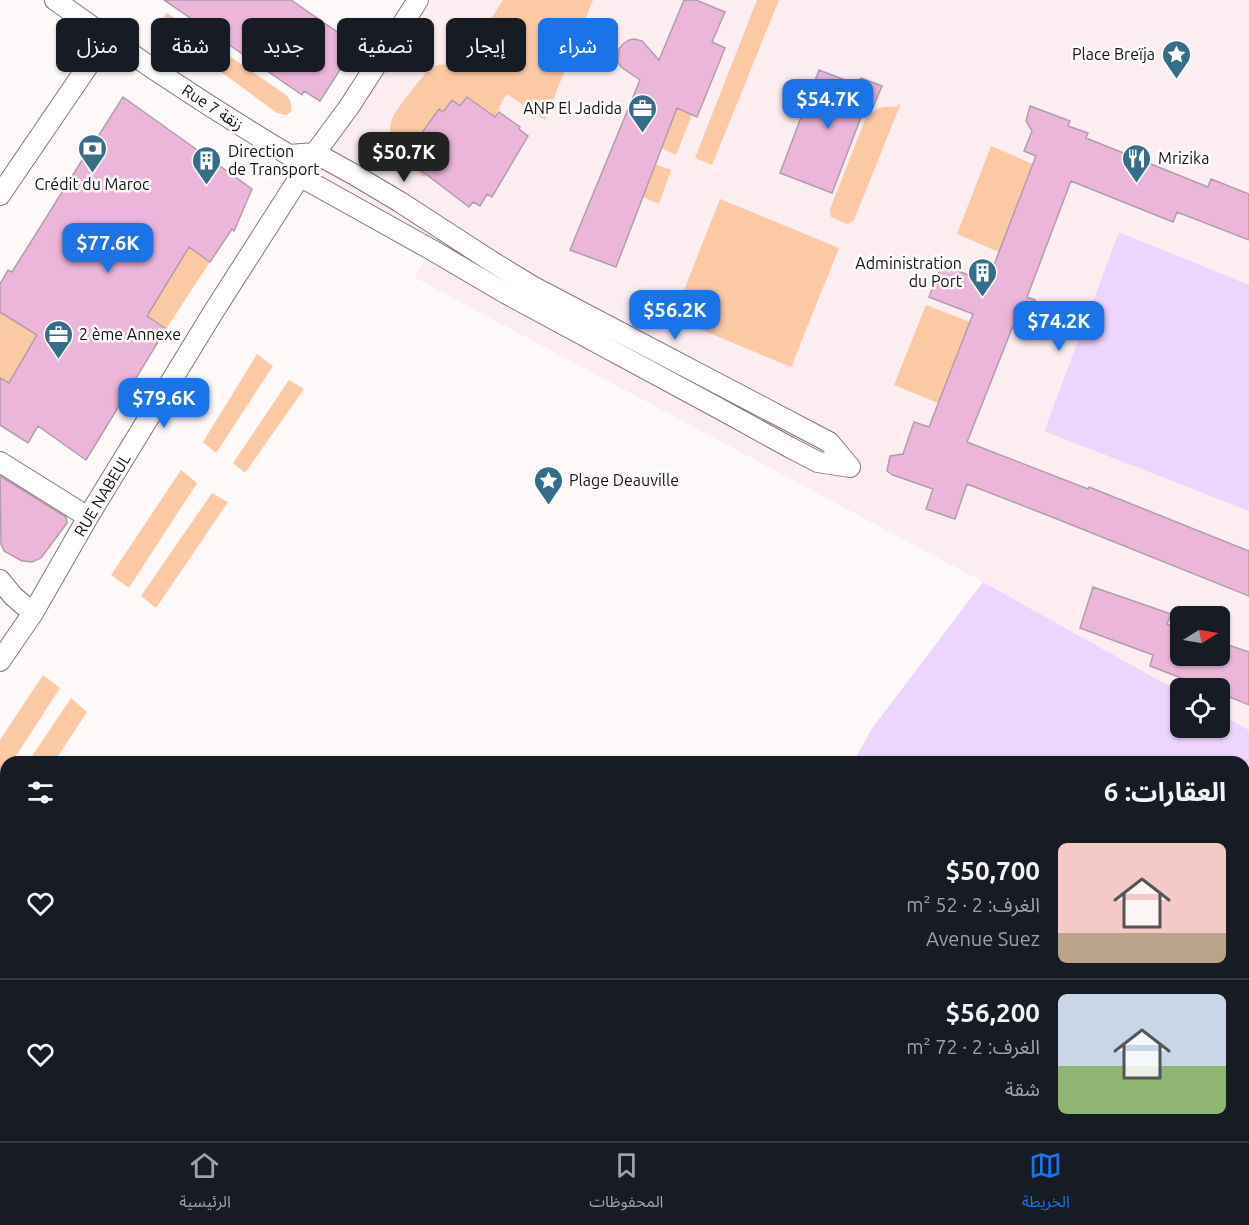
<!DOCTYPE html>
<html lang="ar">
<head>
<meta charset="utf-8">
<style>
  body { margin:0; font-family:Ubuntu,"Noto Sans Arabic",sans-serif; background:#20242c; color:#f1f3f6; direction:rtl; height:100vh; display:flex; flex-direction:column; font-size:22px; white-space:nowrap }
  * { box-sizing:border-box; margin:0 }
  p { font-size:20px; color:#9ea1a6 }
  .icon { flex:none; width:33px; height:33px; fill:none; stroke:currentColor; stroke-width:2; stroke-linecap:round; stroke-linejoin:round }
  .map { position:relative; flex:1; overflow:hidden; direction:ltr }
  .drawer { position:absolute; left:0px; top:756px; width:1250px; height:386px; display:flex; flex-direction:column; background:#171b24; border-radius:18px 18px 0 0; box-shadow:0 2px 4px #0004; direction:rtl }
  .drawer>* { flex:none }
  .hud { position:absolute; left:18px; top:18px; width:600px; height:54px; direction:rtl; display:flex; gap:12px }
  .needle { width:39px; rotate:79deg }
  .controls { position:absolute; left:1170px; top:606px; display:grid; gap:12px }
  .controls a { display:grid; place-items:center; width:60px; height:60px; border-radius:9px; background:#171b24; box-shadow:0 2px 4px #0004; font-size:30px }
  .price { position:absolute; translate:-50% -51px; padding:0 14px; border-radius:12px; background:#1a73e8; color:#fff; font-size:20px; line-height:39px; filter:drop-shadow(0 2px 3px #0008) }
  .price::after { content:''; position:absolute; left:50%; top:36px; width:18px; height:14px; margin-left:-9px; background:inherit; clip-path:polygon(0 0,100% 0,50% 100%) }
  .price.active { background:#222; color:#fff }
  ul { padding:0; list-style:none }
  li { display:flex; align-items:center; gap:18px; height:150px; padding:0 24px }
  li+li { border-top:2px solid #363941 }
  li span { display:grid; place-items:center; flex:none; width:168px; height:120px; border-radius:9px; color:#555 }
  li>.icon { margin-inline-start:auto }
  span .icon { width:72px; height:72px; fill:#fffc; stroke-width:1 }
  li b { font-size:26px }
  h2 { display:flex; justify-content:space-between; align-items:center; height:72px; padding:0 24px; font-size:26px }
  .pill { padding:0 21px; border-radius:9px; background:#171b24; box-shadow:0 2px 4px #0004; font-size:21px; line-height:54px }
  .pill.active { background:#1a73e8; color:#fff }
  .tab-bar { display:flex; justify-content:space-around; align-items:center; height:84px; border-top:2px solid #363941; background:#171b24; font-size:16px; color:#9ea1a6 }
  .tab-bar a { display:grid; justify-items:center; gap:3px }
  .tab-bar .active { color:#1a73e8 }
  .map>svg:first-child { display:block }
  .built { fill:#fbedf0; fill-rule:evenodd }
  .green { fill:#fbc9a4 }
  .water { fill:#eed5fe }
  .building { fill:#ecb6db; stroke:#b09eaa; stroke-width:1.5 }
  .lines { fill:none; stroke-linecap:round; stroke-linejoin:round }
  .street-casing { stroke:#887377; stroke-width:22 }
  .street { stroke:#fff; stroke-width:20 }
  .labels { text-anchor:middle; stroke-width:5; stroke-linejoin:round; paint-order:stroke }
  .poi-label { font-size:16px; fill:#171011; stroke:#fff; text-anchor:start }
  .street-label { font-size:16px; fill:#171011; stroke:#fff }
</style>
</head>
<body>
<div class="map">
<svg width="1249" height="1141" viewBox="0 0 1249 1141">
  <rect width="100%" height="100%" fill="#fdf9f9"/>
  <path class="built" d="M 418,0 L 1249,0 L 1249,285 L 1119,232 L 1044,430 L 1249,511 L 1249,730 L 1220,714 L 1220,688 L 1180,688 L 1180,692 L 983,582 L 414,277 L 432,250 L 301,177 ZM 1180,616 L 1220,616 L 1220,656 L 1180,656 Z"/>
  <path class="green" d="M 503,0 L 593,0 L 545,120 L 507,94 L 501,103 L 495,117 L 468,97 L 460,106 L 452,100 L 443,112 L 439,109 L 412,148 L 416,151 L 409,161 L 425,175 L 424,177 C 415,169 403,162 396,152 C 389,142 388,125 394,115 C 402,101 418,83 428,70 C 442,61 445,64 458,71 Z
    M 757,0 L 779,0 L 712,165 L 695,158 Z
    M 167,13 L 286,95 C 291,100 292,104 291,112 L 286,115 L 277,113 L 157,25 Z
    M 901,103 L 854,220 L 847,224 L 831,217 L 830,209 L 865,120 C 873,109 883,105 896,107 Z
    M 677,108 L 692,115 L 676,155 L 661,148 Z
    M 991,146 L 1033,164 L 999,252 L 957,234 Z
    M 655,164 L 671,170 L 659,204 L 643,197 Z
    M 720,199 L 839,248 L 791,367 L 673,318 Z
    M 189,247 L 210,262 L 166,329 L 147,316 Z
    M 926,305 L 970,322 L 938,403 L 894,385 Z
    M 0,312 L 37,335 L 9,383 L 0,378 Z
    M 257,354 L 273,366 L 216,453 L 203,442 Z
    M 289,380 L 304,389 L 245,473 L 233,463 Z
    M 181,470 L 197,483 L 129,588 L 111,575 Z
    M 212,493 L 228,502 L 156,608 L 141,596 Z
    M 43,675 L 60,688 L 12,762 L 6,762 L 6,771 L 0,780 L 0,740 Z
    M 71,698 L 87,712 L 54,762 L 28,762 Z"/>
  <path class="water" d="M 1119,232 L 1249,285 L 1249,511 L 1044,431 Z
    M 983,582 L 1180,692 L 1180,728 L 1220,728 L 1220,714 L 1249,730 L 1249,1141 L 488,1141 L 488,1136 L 1244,1136 L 1244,762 L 853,762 L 873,727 Z"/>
  <path class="building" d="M 164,0 L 291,0 L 356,45 L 320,101 L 304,91 L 302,95 Z
    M 684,0 L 696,0 L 725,12 L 712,42 L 725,48 L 697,117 L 677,108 L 616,267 L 570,250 L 640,80 L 621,67 L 618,62 L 619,49 L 623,44 L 629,40 L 634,39 L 642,41 L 659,60 Z
    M 819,70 L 858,85 L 861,78 L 882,86 L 873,107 L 866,104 L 832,193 L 780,173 Z
    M 123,97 L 252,189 L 234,231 L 232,229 L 210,262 L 189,247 L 147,316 L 166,329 L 86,460 L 38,426 L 28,443 L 0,425 L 0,378 L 9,383 L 37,335 L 0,312 L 0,284 L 8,270 L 12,272 L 89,149 L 90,149 Z
    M 467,97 L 495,117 L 499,112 L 520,127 L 519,129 L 528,136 L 492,197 L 487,194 L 480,206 L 473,202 L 469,207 L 409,161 L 416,151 L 411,148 L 439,109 L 443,112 L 452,100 L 460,106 Z
    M 1030,106 L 1070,121 L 1068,126 L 1088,133 L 1086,138 L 1208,187 L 1211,179 L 1249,194 L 1249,240 L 1177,212 L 1173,222 L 1071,181 L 1027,297 L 1035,300 L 1033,317 L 1023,329 L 1013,326 L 967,442 L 1088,489 L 1089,487 L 1249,551 L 1249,596 L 1052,517 L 967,484 L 955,519 L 926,509 L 933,489 L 893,475 L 887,471 L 890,456 L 903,454 L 914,422 L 929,427 L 973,314 L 929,297 L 942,264 L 987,283 L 1036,156 L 1024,151 L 1032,131 L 1026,121 Z
    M 0,476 L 66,517 L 67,523 L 41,558 L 32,562 L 22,561 L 4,551 L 1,544 Z
    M 1093,587 L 1171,614 L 1167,624 L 1180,629 L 1180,656 L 1220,656 L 1220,642 L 1249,652 L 1249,705 L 1220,693 L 1220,688 L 1207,688 L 1150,666 L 1153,655 L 1080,628 Z"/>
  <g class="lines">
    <defs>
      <path id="street" d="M 55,0 C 130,55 209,107 289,155
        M 289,155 L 315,153 L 353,174 L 400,202 L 491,261 L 532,286 L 829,442 L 850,467
        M 295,166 L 301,177 L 432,250 L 507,294 L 720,409 L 789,447 L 818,462 L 850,467
        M 0,195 L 107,38
        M 0,462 L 88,517
        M 0,580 L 13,596 L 33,613
        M 0,661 L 33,613 L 88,517 L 214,311 L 315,153 L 349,107 L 418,0"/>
    </defs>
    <use href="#street" class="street-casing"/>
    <use href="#street" class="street"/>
  </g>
  <defs>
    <symbol id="sight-pin" viewBox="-11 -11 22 30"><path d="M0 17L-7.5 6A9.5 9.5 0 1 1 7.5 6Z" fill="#366d88" stroke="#fff"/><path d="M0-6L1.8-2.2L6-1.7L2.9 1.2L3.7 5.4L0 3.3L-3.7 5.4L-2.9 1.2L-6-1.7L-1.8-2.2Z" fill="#fff"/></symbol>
    <symbol id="office-pin" viewBox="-11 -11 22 30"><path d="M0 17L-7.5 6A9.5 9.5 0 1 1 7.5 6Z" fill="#366d88" stroke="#fff"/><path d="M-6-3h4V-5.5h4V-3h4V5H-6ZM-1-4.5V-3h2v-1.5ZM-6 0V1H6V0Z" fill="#fff"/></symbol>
    <symbol id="bank-pin" viewBox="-11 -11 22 30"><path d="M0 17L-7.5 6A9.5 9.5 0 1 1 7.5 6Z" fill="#366d88" stroke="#fff"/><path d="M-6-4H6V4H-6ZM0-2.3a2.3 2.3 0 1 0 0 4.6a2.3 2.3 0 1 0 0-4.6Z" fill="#fff"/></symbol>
    <symbol id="restaurant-pin" viewBox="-11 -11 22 30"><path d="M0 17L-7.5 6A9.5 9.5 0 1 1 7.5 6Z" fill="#366d88" stroke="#fff"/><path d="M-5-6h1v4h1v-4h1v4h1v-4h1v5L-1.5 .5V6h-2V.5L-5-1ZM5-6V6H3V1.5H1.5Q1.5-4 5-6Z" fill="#fff"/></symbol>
    <symbol id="building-pin" viewBox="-11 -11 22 30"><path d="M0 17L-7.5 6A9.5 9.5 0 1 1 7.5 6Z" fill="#366d88" stroke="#fff"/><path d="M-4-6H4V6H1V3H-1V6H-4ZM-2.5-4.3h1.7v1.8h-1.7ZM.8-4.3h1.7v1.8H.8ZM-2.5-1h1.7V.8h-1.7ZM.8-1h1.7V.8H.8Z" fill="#fff"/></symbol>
  </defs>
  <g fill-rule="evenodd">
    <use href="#sight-pin" x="1160" y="38" width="33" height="45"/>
    <use href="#office-pin" x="626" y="92" width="33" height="45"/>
    <use href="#bank-pin" x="76" y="132" width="33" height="45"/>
    <use href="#restaurant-pin" x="1120" y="142" width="33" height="45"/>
    <use href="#building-pin" x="190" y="144" width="33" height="45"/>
    <use href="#building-pin" x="966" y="256" width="33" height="45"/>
    <use href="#office-pin" x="42" y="318" width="33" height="45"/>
    <use href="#sight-pin" x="532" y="464" width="33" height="45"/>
  </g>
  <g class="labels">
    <g class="poi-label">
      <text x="1155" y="60" text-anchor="end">Place Breïja</text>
      <text x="622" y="114" text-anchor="end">ANP El Jadida</text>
      <text x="228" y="157">Direction<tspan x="228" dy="18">de Transport</tspan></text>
      <text x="1158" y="164">Mrizika</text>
      <text x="92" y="190" text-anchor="middle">Crédit du Maroc</text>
      <text x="962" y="269" text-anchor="end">Administration<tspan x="962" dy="18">du Port</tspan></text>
      <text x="79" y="340">2 ème Annexe</text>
      <text x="569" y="486">Plage Deauville</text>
    </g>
    <g class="street-label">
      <text transform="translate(213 107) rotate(33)" y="6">Rue 7 زنقة</text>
      <text transform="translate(102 495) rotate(-59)" y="6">RUE NABEUL</text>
    </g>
  </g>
</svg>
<div class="controls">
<a><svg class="needle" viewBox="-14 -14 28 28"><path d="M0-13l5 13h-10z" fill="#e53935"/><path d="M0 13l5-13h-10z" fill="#9ea1a6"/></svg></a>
<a><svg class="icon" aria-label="locate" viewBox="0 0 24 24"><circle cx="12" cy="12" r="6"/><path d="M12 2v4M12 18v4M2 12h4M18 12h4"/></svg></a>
</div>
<b class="price" style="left:828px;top:130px">$54.7K</b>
<b class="price active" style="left:404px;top:183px">$50.7K</b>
<b class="price" style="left:108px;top:274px">$77.6K</b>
<b class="price" style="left:675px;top:341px">$56.2K</b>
<b class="price" style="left:1059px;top:352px">$74.2K</b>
<b class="price" style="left:164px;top:429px">$79.6K</b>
<div class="hud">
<a class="pill active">شراء</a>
<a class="pill">إيجار</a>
<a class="pill">تصفية</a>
<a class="pill">جديد</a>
<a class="pill">شقة</a>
<a class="pill">منزل</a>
</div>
<section class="drawer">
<h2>العقارات: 6<svg class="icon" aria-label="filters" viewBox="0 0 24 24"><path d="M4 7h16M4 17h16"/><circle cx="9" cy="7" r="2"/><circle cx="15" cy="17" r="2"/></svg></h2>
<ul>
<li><span style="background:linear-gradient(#f6c9c9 75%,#b9a48a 0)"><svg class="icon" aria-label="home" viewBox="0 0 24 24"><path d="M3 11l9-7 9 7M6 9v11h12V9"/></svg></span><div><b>$50,700</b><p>الغرف: 2 · 52 m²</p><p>Avenue Suez</p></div><svg class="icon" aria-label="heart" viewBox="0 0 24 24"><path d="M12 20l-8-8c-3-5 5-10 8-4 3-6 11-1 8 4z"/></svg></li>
<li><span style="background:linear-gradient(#c9d6e8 60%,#8fb573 0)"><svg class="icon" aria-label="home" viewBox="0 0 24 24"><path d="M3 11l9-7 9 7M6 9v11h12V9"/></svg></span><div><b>$56,200</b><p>الغرف: 2 · 72 m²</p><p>شقة</p></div><svg class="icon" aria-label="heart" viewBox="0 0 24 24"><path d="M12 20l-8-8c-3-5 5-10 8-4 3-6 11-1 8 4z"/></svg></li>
</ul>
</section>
</div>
<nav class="tab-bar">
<a class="active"><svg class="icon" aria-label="map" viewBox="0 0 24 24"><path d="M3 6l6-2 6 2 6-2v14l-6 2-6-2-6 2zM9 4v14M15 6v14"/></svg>الخريطة</a>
<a><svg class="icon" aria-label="saved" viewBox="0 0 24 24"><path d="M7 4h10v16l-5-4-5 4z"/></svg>المحفوظات</a>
<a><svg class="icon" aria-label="home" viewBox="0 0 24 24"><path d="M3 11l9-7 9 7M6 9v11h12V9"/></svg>الرئيسية</a>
</nav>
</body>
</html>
